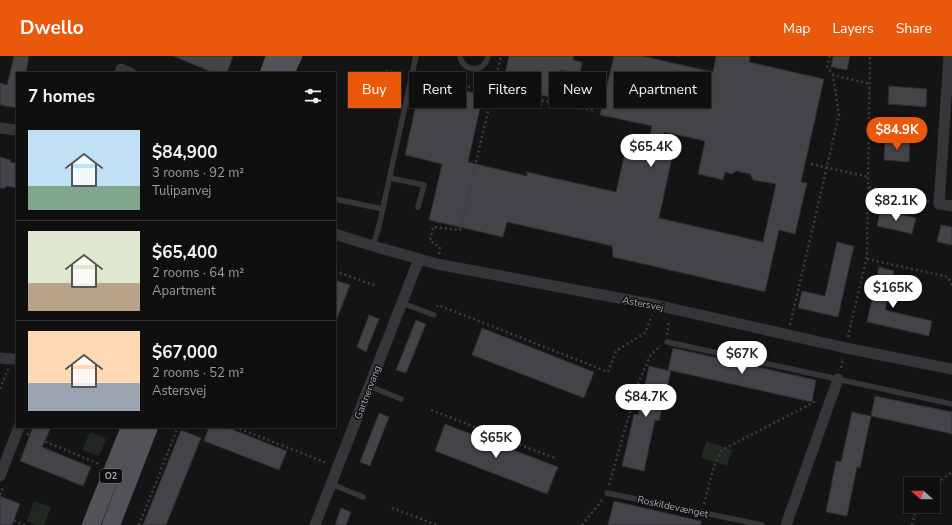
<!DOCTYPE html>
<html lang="en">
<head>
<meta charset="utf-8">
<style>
  body { margin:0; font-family:"Nunito Sans",sans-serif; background:#181819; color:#f1f3f6; height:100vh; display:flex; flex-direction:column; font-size:15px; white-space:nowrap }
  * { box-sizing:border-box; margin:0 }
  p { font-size:13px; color:#9b9c9f }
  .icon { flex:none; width:22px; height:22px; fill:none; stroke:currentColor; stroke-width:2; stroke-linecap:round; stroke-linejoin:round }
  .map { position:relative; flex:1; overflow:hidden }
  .details { position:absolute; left:16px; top:16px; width:320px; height:356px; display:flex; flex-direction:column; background:#0f0f10; border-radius:0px; box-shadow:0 1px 3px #0004,0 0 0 1px #2f2f30 }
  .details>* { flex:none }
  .banner { position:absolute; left:348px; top:16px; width:380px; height:36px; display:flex; gap:8px }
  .needle { width:26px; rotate:291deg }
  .tools { position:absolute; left:904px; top:421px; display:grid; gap:8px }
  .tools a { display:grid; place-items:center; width:36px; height:36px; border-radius:0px; background:#0f0f10; box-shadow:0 1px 3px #0004,0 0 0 1px #2f2f30; font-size:20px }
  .price { position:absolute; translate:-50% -34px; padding:0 9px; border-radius:14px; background:#fff; color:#222; font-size:13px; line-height:26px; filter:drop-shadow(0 1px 2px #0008) }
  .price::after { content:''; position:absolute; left:50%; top:24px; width:12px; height:9px; margin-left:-6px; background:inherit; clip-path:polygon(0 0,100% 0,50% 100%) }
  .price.on { background:#ea580c; color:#fff }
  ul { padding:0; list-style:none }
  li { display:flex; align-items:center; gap:12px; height:100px; padding:0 12px }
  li+li { border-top:1px solid #2f2f30 }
  li span { display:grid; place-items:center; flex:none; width:112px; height:80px; border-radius:0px; color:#555 }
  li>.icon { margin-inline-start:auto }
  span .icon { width:48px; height:48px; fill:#fffc; stroke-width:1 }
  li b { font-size:17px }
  h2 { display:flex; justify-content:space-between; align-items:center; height:48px; padding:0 12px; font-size:17px }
  .chip { padding:0 14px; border-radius:0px; background:#0f0f10; box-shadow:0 1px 3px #0004,0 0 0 1px #2f2f30; font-size:14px; line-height:36px }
  .chip.on { background:#ea580c; color:#fff }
  header { display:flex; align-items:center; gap:24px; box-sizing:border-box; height:56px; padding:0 20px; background:#ea580c; color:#fff }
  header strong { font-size:19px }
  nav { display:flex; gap:22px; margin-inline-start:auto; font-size:14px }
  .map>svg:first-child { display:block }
  .green { fill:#202821 }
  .building { fill:#434448; stroke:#2e2e31; fill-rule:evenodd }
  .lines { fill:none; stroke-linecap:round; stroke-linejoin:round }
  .path { stroke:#3b3d41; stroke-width:2.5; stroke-dasharray:2 3; stroke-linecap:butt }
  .lane { stroke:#35363a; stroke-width:5.5 }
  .street { stroke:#35363a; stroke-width:11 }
  .primary { stroke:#515359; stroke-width:18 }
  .labels { text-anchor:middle; stroke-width:3; stroke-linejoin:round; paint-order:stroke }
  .shield { fill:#0f0f10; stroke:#797c84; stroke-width:1 }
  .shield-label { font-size:9px; font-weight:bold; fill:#a6abb5 }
  .street-label { font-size:10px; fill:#a6abb5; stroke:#0f0f10 }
</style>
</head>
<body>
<header>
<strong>Dwello</strong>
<nav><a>Map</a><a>Layers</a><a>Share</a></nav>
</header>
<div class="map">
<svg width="952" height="469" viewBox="0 0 952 469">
  <rect width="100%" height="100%" fill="#141415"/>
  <path class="green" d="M 90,376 L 106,383 L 99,400 L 82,394 Z
    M 706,385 L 732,394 L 727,410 L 701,402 Z
    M 34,445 L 51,451 L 44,469 L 36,469 L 27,465 Z"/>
  <path class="building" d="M 14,0 L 29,0 L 26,17 L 17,17 L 17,52 L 0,49 L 0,27 L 7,29 Z
    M 173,0 L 233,0 L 227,17 L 214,17 Z
    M 509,0 L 574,0 L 573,4 L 582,6 L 580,18 L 561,14 L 555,42 L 502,31 Z
    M 614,0 L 642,0 L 713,16 L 716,0 L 750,0 L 749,6 L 824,23 L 801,126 L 807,127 L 795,178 L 779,174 L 765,236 L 613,201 L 612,190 L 507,166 L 503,181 L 429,164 L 442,108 L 405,99 L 421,25 L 483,39 L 468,106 L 527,120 L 527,116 L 616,136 L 626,92 L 646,97 L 652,70 L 600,59 ZM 664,76 L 705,85 L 698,118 L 723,124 L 725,116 L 732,118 L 736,115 L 750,118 L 753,124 L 776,128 L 763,186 L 659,162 L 672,102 L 659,99 Z
    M 833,0 L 850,0 L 847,14 L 831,11 Z
    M 889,30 L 927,33 L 926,51 L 888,48 Z
    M 885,85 L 910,86 L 909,106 L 884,104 Z
    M 0,101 L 11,104 L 10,106 L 17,107 L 17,132 L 6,130 L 6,132 L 0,132 Z
    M 880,154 L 916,162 L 912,178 L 877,170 Z
    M 941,169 L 952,171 L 952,189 L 937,186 Z
    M 837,186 L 854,190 L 838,261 L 798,252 L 802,235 L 825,240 Z
    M 879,211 L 894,215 L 885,254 L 932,265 L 929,280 L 867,266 Z
    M 335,224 L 350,229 L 336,265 L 335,265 Z
    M 369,259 L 379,263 L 366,296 L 357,291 Z
    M 416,264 L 426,268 L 406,317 L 396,314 Z
    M 482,272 L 594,316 L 584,342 L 472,299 Z
    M 673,292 L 816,324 L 812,346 L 668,314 Z
    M 649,310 L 671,315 L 659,365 L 655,364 L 644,415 L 622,410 L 634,358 L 638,359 Z
    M 875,340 L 952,356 L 952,378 L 871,360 Z
    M 852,356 L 871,360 L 860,412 L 857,411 L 847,460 L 826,456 L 836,405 L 841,406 Z
    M 379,357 L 389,361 L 370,410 L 360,406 Z
    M 445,368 L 558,411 L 547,438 L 435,395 Z
    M 33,371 L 51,371 L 42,391 L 91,411 L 83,430 L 20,405 Z
    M 209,371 L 226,371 L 287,395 L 279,414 L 204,385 Z
    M 181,374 L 201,382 L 166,469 L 143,469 Z
    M 0,440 L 20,448 L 12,469 L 0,469 Z
    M 614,445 L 701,465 L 701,469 L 608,469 Z
    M 341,452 L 351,456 L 346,469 L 335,469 Z"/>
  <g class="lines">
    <path class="path" d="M 830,0 L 827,10 L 833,19
      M 385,15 L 404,18
      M 419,21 L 596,55
      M 811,108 L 869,121
      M 869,131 L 929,145
      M 439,198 L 440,191 L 430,185 L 433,171 L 460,174 L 501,0
      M 867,203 L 948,221 L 952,230
      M 335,215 L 376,230
      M 437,251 L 438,249 L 608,316 L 616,295 L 645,277 L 652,259
      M 790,269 L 839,59 L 833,19 L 870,28
      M 667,279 L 669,264
      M 848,281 L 867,200 L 870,0
      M 841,312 L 843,302
      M 0,333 L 8,313
      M 431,354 L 557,403
      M 235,371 L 327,407
      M 27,378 L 99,408
      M 609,429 L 638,328 L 651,298 L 661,290
      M 933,430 L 952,416
      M 0,439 L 3,431
      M 704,448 L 714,410 L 722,394 L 818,344
      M 392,452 L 437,469
      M 0,459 L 25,469
      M 139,469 L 178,371
      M 582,469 L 603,443
      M 912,469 L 917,450"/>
    <path class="lane" d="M 460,0 C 463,17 485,17 488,0
      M 390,122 L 424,129 L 418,151
      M 335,143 L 383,153
      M 373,190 L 379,170 L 416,0
      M 402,247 L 434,259
      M 667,286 L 952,348
      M 369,330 L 401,343
      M 331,428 L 363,441
      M 607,437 L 762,469"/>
    <path class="street" d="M 949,0 L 939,148 L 952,150
      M 120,17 L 121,13 L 131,17
      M 0,72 L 17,74
      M 335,178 L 373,190 L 437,208 L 656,249 L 846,292 L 952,313
      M 0,302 L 12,303
      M 0,420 L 19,371
      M 315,469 L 419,203
      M 786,469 L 838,323"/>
    <path class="primary" d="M 269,17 L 275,0
      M 285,17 L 293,0
      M 91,469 L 130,371
      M 111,469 L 149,371"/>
  </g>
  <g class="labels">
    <rect class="shield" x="100" y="413" width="22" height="14" rx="3"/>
    <g class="shield-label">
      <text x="111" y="423">O2</text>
    </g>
    <g class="street-label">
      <text transform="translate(643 247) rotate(11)" y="4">Astersvej</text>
      <text transform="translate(367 336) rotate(-69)" y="4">Gartnervang</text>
      <text transform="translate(673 450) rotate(12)" y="4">Roskildevænget</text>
    </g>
  </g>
</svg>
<div class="tools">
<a><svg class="needle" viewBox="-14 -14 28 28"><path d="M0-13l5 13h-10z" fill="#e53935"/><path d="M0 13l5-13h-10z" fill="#9b9c9f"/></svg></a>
</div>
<b class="price on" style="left:897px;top:95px">$84.9K</b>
<b class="price" style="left:651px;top:112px">$65.4K</b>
<b class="price" style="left:896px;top:166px">$82.1K</b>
<b class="price" style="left:893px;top:253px">$165K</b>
<b class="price" style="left:742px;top:319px">$67K</b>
<b class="price" style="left:646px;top:362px">$84.7K</b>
<b class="price" style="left:496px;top:403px">$65K</b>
<div class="banner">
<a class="chip on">Buy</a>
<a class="chip">Rent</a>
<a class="chip">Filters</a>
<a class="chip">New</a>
<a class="chip">Apartment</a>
</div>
<section class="details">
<h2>7 homes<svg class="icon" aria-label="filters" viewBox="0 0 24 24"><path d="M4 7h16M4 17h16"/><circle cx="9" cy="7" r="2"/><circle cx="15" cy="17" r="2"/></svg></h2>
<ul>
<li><span style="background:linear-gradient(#bfe0f5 70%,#7fa58c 0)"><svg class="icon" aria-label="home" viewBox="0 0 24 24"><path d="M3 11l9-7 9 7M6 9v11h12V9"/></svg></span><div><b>$84,900</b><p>3 rooms · 92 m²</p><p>Tulipanvej</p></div></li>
<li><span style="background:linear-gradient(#dfe7d0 65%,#b9a48a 0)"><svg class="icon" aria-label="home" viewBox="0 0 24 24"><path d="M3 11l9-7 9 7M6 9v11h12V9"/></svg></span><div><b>$65,400</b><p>2 rooms · 64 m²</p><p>Apartment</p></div></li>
<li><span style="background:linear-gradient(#ffd9b3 65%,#9aa5b1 0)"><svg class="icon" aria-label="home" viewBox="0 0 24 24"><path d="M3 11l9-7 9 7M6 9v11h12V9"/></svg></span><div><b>$67,000</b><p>2 rooms · 52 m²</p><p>Astersvej</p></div></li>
</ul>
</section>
</div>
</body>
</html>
